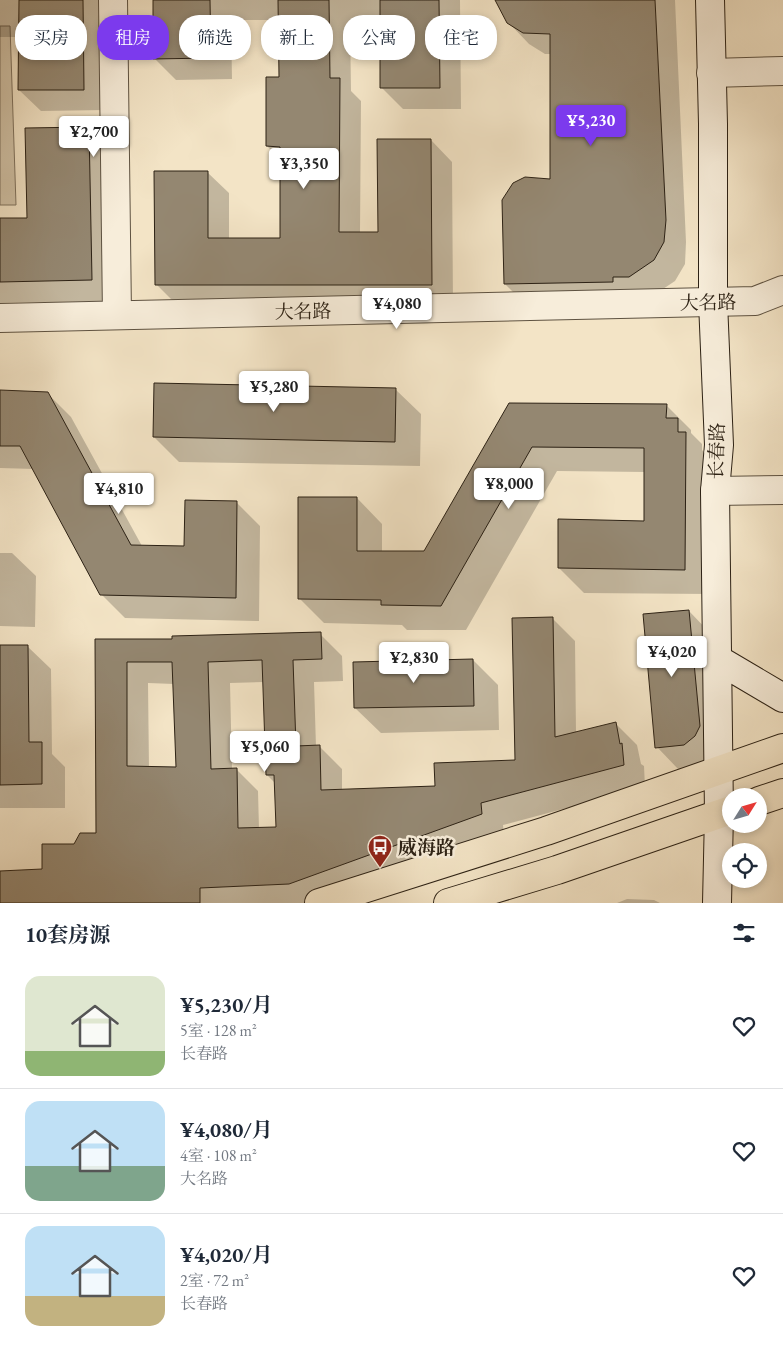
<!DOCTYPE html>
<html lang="zh">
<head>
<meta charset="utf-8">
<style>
  body { margin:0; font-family:"EB Garamond","Noto Serif SC",serif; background:#f2f2f3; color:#1f2937; height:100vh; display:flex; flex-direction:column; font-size:19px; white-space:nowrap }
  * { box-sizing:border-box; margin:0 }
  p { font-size:16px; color:#747a83 }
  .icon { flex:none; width:28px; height:28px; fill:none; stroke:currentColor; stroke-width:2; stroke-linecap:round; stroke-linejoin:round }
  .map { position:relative; height:903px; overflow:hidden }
  .drawer { display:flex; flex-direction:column; background:#fff; flex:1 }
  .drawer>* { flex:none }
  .guide { position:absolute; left:15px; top:15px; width:500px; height:45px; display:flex; gap:10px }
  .needle { width:32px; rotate:53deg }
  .tools { position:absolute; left:722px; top:788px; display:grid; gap:10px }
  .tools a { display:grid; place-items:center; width:45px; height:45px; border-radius:50%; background:#fff; box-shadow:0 2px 8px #0003; font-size:25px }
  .price { position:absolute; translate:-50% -42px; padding:0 11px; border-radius:5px; background:#fff; color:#222; font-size:16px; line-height:32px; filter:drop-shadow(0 1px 2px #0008) }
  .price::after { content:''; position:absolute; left:50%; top:30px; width:15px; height:11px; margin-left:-8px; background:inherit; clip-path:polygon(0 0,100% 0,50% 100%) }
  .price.on { background:#7c3aed; color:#fff }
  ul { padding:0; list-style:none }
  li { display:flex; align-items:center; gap:15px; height:125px; padding:0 25px }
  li+li { border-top:1px solid #e0e1e3 }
  li span { display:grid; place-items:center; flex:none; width:140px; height:100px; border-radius:15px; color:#555 }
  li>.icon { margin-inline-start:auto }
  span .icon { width:60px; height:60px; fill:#fffc; stroke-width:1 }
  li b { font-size:21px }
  h2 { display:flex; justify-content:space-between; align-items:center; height:60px; padding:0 25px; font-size:21px }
  .tag { padding:0 18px; border-radius:20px; background:#fff; box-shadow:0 2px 8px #0003; font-size:18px; line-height:45px }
  .tag.on { background:#7c3aed; color:#fff }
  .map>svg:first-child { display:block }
  .green { fill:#d1c3a8; stroke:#7f725e }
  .shadow { fill:#0003; fill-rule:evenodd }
  .building { fill:#948771; stroke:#2d2215; fill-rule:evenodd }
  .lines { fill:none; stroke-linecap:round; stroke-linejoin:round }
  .street-casing { stroke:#5e5241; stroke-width:30 }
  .secondary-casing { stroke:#2d2215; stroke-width:30 }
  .primary-casing { stroke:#2d2215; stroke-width:30 }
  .street { stroke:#f7edda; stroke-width:28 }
  .secondary { stroke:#f7edda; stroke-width:28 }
  .primary { stroke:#f3e4c6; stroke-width:28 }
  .labels { text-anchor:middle; stroke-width:5; stroke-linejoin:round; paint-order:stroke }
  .street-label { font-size:19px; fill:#2d2215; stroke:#f7edda }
  .poi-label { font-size:19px; font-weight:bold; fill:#2d2215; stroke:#f7edda; text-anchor:start }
</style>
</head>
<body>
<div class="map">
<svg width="783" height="903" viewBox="0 0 783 903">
  <rect width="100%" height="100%" fill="#f3e4c6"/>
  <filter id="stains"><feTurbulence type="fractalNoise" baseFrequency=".004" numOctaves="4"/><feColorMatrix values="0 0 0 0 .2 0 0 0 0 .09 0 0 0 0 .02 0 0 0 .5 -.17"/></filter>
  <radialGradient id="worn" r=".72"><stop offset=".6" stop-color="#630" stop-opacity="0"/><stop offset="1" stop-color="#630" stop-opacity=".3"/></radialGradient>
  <path class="green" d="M 0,26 L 10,26 L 16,205 L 0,205 Z"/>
  <path class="shadow" d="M 0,0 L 104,0 L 105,110 L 41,111 L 19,90 L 20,37 L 0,37 Z
    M 154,0 L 460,0 L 461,109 L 403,109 L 382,88 L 381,23 L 350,23 L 351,91 L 361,101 L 360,233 L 379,233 L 431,140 L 452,162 L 453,306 L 178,306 L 156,284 L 207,172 L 229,193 L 229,239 L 281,239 L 281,160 L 267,146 L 280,79 L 280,20 L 231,20 L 232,79 L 176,80 L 154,58 Z
    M 497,0 L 675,0 L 686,242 L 685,264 L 675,281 L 651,297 L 526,305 L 505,284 L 551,180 L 551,54 L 545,54 L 529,44 L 508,22 Z
    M 88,128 L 110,149 L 113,301 L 0,303 L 0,220 L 29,219 Z
    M 395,389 L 421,414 L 420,466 L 179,462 L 154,437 Z
    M 0,392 L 47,393 L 71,417 L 142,546 L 186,547 L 236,502 L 260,526 L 259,621 L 125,618 L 101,594 L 34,469 L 0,468 Z
    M 510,404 L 666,405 L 691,430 L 691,433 L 702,444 L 702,450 L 710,458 L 709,594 L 584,593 L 559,568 L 645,522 L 645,472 L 557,471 L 466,630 L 407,630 L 402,625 L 324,623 L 299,598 L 357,498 L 382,524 L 382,552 L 425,553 Z
    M 0,553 L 12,553 L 36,576 L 35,627 L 0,626 Z
    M 689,611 L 711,634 L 707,767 L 679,770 L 657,747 Z
    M 553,619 L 575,641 L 576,733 L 615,723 L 637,745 L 641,764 L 644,766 L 645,787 L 503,825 L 504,836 L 319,903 L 0,903 L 0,872 L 43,870 L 75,845 L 97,835 L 96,641 L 173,640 L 320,634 L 342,656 L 343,681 L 314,682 L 316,747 L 320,747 L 342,769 L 342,791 L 436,787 L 516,761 ZM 264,682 L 267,775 L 275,783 L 278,828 L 259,829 L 258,791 L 236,769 L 232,769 L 230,683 ZM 148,683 L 174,684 L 177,768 L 149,768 Z
    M 0,646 L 27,646 L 51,669 L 52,754 L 65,767 L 65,808 L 0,808 Z
    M 473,660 L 498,685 L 499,730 L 381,733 L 355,708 Z
    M 627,899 L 654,900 L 660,903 L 617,903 Z"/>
  <path class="building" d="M 19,0 L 83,0 L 84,90 L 18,90 Z
    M 153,0 L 210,0 L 211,58 L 153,59 Z
    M 278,0 L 329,0 L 330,78 L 340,78 L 339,232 L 378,232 L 377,139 L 431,139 L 432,285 L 155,285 L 154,171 L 208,171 L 208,238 L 280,238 L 280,147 L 266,146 L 266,77 L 279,77 Z
    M 380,0 L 439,0 L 440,88 L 380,88 Z
    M 495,0 L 655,0 L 666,220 L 664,242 L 654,260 L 629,277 L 613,277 L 613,282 L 504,284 L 502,200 L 513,183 L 525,177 L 550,179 L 550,34 L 523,33 L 507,23 Z
    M 89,127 L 92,280 L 0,282 L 0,218 L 27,218 L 25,128 Z
    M 154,383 L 396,388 L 395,442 L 153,437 Z
    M 0,390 L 48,392 L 131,545 L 184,546 L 185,500 L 237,501 L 236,598 L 100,595 L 20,446 L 0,446 Z
    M 509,403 L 667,404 L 666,418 L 678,418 L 678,432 L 686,432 L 685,570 L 558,568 L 558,519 L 644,521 L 644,448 L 532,447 L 441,606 L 381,605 L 381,600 L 298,599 L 298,497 L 357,497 L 357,551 L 424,551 Z
    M 689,610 L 700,726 L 695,736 L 684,745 L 655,748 L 643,614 Z
    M 553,617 L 555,737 L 616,722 L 620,744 L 622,743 L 624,765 L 481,803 L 482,814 L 289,884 L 200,888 L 200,903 L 0,903 L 0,871 L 42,869 L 42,844 L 74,844 L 80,833 L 96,833 L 95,639 L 172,639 L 172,636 L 321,632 L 322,659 L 293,660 L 296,746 L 320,745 L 321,790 L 435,786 L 434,763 L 515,760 L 512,618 ZM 262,660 L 266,775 L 274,775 L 276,827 L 238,828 L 237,768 L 211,769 L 208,662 ZM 127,662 L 172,662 L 176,767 L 127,766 Z
    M 0,645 L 28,645 L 29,742 L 42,742 L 42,784 L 0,785 Z
    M 473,659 L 474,706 L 354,708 L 353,662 Z"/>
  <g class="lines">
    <defs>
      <path id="street" d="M 113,0 L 117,315
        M 711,73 L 783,71
        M 0,318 L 755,301 L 783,290
        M 715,491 L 783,490"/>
      <path id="secondary" d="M 710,0 L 713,124 L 713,302 L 719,445 L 715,491 L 719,814 L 717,903
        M 717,659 L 783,698"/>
      <path id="primary" d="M 759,801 L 783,793
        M 319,903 L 546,831 L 783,748
        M 448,903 L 557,870 L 731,810"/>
    </defs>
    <use href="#street" class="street-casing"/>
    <use href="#secondary" class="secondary-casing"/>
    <use href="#primary" class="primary-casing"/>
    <use href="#street" class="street"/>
    <use href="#secondary" class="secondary"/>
    <use href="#primary" class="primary"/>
  </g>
  <defs>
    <symbol id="bus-pin" viewBox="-11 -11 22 30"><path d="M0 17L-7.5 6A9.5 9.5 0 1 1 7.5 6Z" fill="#8f2418" stroke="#f7edda"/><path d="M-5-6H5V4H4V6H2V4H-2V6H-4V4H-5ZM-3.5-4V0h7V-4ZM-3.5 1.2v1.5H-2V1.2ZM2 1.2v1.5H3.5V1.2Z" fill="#fff"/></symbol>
  </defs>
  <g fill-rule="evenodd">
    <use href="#bus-pin" x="366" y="833" width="28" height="38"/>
  </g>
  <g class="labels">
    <g class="street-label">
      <text transform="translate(708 302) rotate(-1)" y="7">大名路</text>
      <text transform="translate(303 311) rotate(-1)" y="7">大名路</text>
      <text transform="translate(716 451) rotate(-88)" y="7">长春路</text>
    </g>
    <g class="poi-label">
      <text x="398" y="854">威海路</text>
    </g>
  </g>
  <rect width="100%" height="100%" filter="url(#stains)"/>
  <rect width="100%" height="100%" fill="url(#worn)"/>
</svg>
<div class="tools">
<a><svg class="needle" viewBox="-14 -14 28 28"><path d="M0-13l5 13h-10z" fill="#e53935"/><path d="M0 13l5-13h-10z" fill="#747a83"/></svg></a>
<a><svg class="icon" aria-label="locate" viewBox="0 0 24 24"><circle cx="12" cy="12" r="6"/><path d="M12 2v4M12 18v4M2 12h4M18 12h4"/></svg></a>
</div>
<b class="price on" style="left:591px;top:147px">¥5,230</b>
<b class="price" style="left:94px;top:158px">¥2,700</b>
<b class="price" style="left:304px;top:190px">¥3,350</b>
<b class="price" style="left:397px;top:330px">¥4,080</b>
<b class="price" style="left:274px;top:413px">¥5,280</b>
<b class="price" style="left:509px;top:510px">¥8,000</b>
<b class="price" style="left:119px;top:515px">¥4,810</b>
<b class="price" style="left:672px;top:678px">¥4,020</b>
<b class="price" style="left:414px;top:684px">¥2,830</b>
<b class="price" style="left:265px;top:773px">¥5,060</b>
<div class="guide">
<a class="tag">买房</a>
<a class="tag on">租房</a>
<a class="tag">筛选</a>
<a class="tag">新上</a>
<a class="tag">公寓</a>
<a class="tag">住宅</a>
</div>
</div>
<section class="drawer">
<h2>10套房源<svg class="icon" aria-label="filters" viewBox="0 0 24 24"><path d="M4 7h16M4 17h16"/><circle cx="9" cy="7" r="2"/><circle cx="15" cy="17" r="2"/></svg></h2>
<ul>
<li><span style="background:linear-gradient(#dfe7d0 75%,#8fb573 0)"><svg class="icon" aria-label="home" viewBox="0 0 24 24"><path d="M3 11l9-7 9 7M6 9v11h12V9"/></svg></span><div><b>¥5,230/月</b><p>5室 · 128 m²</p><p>长春路</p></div><svg class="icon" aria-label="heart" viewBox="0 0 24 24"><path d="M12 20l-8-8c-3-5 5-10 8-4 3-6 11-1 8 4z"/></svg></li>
<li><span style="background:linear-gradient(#bfe0f5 65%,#7fa58c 0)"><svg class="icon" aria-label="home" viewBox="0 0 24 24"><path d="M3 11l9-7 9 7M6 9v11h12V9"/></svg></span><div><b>¥4,080/月</b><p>4室 · 108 m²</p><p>大名路</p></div><svg class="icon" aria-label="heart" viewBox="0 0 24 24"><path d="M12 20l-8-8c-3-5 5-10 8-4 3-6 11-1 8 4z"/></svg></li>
<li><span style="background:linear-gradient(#bfe0f5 70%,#c2b280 0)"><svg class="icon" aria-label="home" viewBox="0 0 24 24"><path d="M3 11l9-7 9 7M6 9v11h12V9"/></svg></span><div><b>¥4,020/月</b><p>2室 · 72 m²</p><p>长春路</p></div><svg class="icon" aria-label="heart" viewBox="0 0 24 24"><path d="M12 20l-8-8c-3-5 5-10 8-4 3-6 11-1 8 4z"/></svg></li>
</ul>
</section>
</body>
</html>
